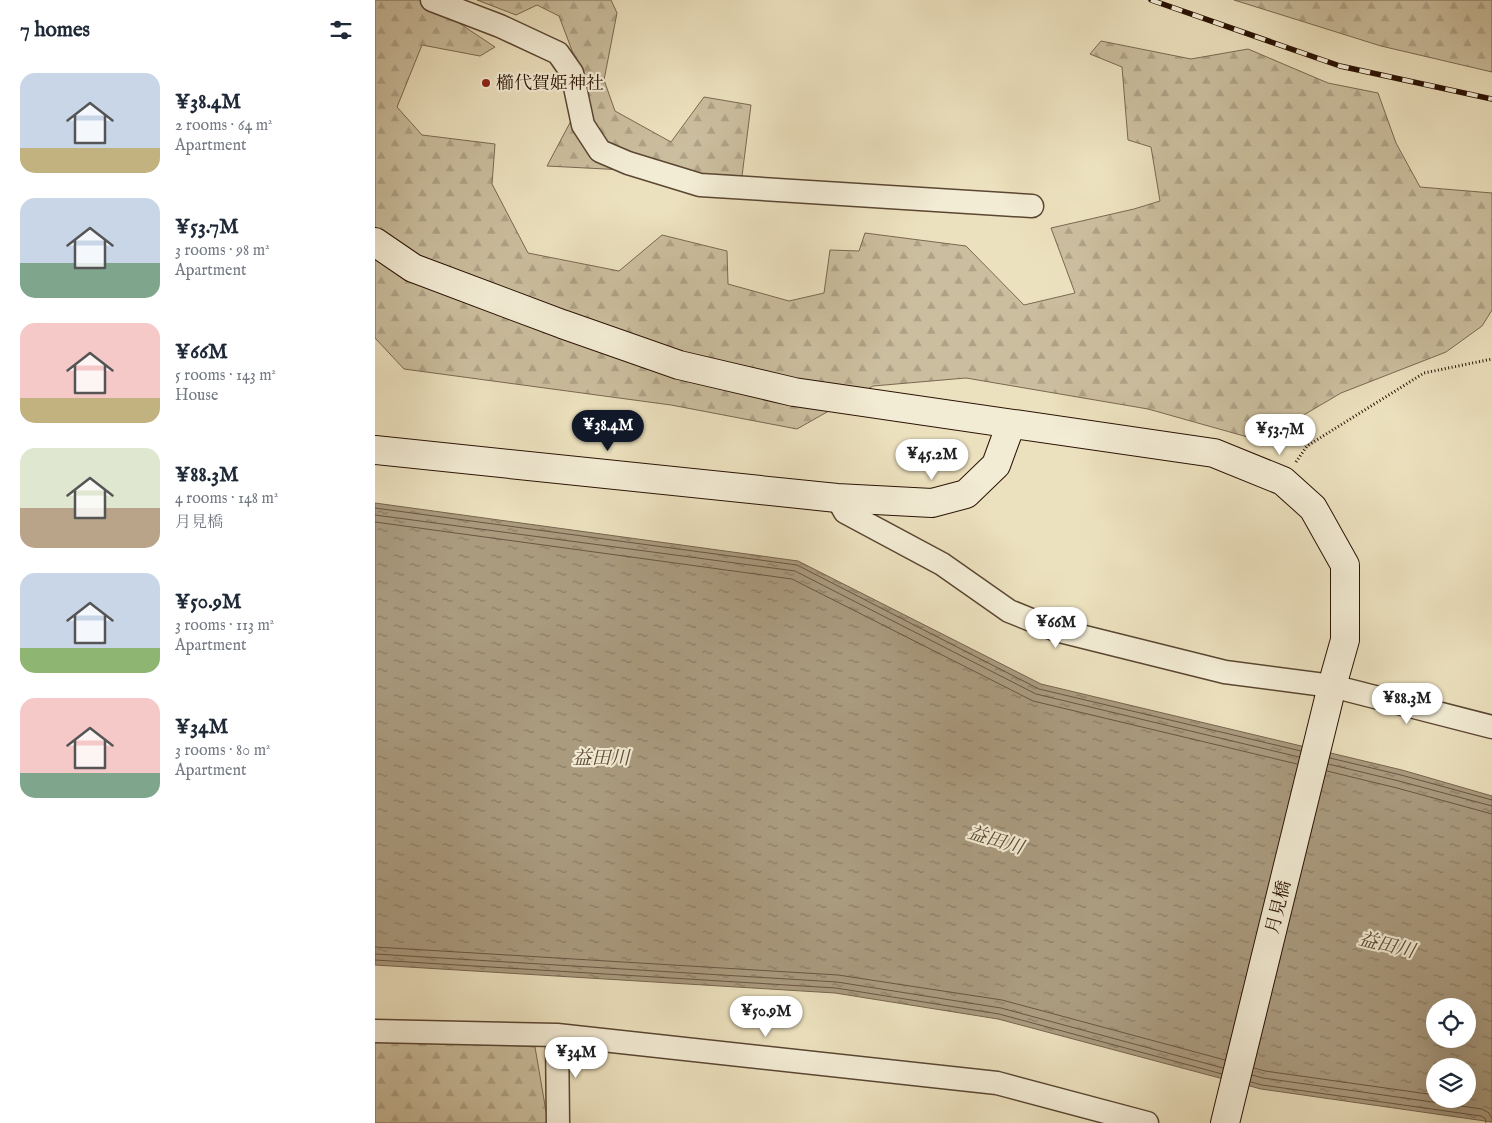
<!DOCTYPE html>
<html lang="en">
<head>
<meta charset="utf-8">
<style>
  body { margin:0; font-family:"IM FELL English","Noto Serif JP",serif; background:#f6f6f7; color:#1f2937; height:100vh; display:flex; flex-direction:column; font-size:19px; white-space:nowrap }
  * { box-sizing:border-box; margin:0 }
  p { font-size:16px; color:#747a83 }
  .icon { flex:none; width:28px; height:28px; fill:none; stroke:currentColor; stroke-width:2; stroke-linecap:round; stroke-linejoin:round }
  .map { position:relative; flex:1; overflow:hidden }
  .side { display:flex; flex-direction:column; background:#fff; width:375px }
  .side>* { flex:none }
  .fabs { position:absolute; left:1051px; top:998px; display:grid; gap:10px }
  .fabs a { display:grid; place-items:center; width:50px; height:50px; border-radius:50%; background:#fff; box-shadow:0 5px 20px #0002; font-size:25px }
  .price { position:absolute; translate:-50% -42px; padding:0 11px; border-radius:18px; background:#fff; color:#222; font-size:16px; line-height:32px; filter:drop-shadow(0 1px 2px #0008) }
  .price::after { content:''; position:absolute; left:50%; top:30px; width:15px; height:11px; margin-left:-8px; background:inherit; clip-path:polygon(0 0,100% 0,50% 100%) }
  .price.current { background:#111827; color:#fff }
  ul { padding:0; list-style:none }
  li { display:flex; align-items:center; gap:15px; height:125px; padding:0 20px }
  li span { display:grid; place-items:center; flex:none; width:140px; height:100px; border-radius:15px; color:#555 }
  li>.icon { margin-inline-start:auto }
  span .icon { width:60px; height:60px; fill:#fffc; stroke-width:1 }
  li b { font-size:21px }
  h2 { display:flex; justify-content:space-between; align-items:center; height:60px; padding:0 20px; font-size:21px }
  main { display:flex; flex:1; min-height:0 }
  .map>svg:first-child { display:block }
  .forest { fill:url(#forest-firs); stroke:#7a6851 }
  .water { fill:url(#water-ripples); stroke:#77644e; fill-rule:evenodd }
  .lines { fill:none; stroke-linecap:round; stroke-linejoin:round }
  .shore { stroke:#6a5642; stroke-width:1 }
  .street-casing { stroke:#5a4632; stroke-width:25 }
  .secondary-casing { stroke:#2a1204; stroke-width:30 }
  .path { stroke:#2a1204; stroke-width:3; stroke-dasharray:1 2.5; stroke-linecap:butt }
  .street { stroke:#f3ecd5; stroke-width:22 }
  .secondary { stroke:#f3ecd5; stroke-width:28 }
  .rail-casing { stroke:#2a1204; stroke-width:5.5 }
  .rail { stroke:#f3ecd5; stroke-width:4; stroke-dasharray:11; stroke-linecap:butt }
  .poi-dot { fill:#8f2418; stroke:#f3ecd5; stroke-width:2 }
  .labels { text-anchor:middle; stroke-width:4.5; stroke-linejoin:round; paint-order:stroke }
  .poi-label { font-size:18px; fill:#2a1204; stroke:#f3ecd5; text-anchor:start }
  .street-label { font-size:18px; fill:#2a1204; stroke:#f3ecd5 }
  .water-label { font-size:19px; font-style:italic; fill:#5d4935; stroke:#f3ecd5 }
</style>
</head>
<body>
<main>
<section class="side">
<h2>7 homes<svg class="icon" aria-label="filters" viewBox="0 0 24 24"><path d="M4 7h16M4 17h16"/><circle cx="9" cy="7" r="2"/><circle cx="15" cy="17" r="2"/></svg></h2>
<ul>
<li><span style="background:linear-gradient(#c9d6e8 75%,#c2b280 0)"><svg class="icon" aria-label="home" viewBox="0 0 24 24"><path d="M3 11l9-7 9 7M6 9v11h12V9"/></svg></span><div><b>¥38.4M</b><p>2 rooms · 64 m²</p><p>Apartment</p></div></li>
<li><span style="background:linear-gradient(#c9d6e8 65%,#7fa58c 0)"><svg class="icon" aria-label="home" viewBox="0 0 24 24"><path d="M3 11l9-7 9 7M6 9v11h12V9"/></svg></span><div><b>¥53.7M</b><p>3 rooms · 98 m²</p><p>Apartment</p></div></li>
<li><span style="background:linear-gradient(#f6c9c9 75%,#c2b280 0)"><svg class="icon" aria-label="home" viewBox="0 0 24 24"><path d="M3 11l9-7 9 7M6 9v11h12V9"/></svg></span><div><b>¥66M</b><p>5 rooms · 143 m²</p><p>House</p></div></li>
<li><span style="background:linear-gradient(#dfe7d0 60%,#b9a48a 0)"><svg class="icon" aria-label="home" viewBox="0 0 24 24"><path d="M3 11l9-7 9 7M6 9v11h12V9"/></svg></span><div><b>¥88.3M</b><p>4 rooms · 148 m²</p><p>月見橋</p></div></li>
<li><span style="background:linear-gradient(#c9d6e8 75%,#8fb573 0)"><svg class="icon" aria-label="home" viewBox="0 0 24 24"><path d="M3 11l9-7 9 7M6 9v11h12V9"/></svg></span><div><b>¥50.9M</b><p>3 rooms · 113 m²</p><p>Apartment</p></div></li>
<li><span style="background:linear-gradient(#f6c9c9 75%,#7fa58c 0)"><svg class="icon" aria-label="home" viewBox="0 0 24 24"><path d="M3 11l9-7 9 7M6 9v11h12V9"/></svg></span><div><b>¥34M</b><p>3 rooms · 80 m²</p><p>Apartment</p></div></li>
</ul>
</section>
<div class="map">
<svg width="1117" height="1123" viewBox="0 0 1117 1123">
  <defs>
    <pattern id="forest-firs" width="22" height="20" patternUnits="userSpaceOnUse" patternTransform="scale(1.25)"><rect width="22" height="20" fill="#cbbe9e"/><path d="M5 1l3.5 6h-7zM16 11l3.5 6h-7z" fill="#aea286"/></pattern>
    <pattern id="water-ripples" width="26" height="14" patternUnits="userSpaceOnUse" patternTransform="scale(1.25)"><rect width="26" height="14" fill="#aa9b7f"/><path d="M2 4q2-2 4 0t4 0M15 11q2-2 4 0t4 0" fill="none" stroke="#8b7d66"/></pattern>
  </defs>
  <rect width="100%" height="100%" fill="#ece1be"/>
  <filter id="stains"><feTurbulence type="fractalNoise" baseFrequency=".004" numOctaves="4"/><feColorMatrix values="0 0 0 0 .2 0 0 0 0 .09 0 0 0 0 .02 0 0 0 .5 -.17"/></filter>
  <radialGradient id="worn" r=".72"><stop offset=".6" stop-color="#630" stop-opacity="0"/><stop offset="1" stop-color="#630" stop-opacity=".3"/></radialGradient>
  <path class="forest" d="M 0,0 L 65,0 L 72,15 L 120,47 L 105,56 L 47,45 L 22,107 L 47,135 L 120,144 L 117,184 L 153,253 L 244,271 L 287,235 L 352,251 L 353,284 L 414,301 L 449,293 L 455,250 L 484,251 L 490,233 L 591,246 L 649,305 L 700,293 L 676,228 L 759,209 L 785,201 L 776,147 L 753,140 L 747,67 L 715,54 L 726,41 L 816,59 L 873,49 L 953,83 L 1003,93 L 1021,143 L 1045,187 L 1117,193 L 1117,310 L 1107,326 L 1071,352 L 966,393 L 927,416 L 901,445 L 773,409 L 591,378 L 498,386 L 422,429 L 296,405 L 29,369 L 0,338 Z
    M 102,0 L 236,0 L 242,13 L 229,80 L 240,111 L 296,142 L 329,97 L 376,105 L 367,176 L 172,166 L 198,117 L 210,85 L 184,16 L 162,5 L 141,15 Z
    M 859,0 L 1117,0 L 1117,72 L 1006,46 Z
    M 0,1036 L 160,1047 L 173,1123 L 0,1123 Z"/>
  <path class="water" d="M 0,503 L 423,561 L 666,684 L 1027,770 L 1117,796 L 1117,1122 L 886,1089 L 623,1019 L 460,993 L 0,965 ZM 1060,1006 L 1092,1006 L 1092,1039 L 1060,1039 ZM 1060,1066 L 1092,1066 L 1092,1099 L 1060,1099 Z"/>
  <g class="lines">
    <path class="shore" d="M 0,508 L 422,565 L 664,689 L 926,751
      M 0,515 L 420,571 L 661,694 L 924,757
      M 0,522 L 417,579 L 658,701 L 922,764
      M 955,758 L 1026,775 L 1117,800
      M 953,764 L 1024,781 L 1117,806
      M 952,771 L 1022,788 L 1117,814
      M 0,947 L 463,975 L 627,1000 L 850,1060
      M 0,954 L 462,982 L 626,1008 L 848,1068
      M 0,960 L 461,988 L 624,1014 L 847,1074
      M 879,1068 L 890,1071 L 1060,1095
      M 877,1075 L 888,1078 L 1107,1109 L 1114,1113 L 1117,1119
      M 876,1082 L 887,1085 L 1106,1116 L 1110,1118 L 1111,1123"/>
    <defs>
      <path id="street" d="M 57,0 L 125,26 L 183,53 L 197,73 L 208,125 L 225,151 L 253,163 L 325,185 L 657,206
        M 462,498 L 470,512 L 567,564 L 634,611 L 681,630 L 850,672 L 957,686 L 1117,727
        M 0,1031 L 182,1035 L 622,1083 L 772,1123
        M 182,1035 L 183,1123"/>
      <path id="secondary" d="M 0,242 L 38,268 L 187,324 L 304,365 L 419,392 L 839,453 L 908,481 L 938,508 L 970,565 L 970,640 L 957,686 L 850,1123
        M 0,450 L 462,498 L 557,503 L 591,494 L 621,465 L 636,424"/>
    </defs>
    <use href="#street" class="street-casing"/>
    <use href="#secondary" class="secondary-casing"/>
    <path class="path" d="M 921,462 L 932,446 L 1049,373 L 1117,359"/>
    <use href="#street" class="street"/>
    <use href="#secondary" class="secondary"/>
    <defs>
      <path id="rail" d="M 776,0 L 965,66 L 1117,99"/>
    </defs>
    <use href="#rail" class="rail-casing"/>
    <use href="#rail" class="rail"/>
  </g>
  <circle class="poi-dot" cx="111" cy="83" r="5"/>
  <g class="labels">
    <g class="poi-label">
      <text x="121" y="89">櫛代賀姫神社</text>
    </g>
    <g class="street-label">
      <text transform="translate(903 907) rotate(-76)" y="6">月見橋</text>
    </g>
    <g class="water-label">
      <text x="226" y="764">益田川</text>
      <text transform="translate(621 839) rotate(17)" y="7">益田川</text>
      <text transform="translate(1012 944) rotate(14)" y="7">益田川</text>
    </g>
  </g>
  <rect width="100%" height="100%" filter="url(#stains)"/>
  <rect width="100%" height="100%" fill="url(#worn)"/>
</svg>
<div class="fabs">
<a><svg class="icon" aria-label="locate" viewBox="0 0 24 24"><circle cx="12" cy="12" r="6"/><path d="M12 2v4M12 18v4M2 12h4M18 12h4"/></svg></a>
<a><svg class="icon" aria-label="layers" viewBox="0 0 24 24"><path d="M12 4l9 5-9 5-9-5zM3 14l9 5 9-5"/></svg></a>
</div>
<b class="price current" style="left:233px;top:452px">¥38.4M</b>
<b class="price" style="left:905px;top:456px">¥53.7M</b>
<b class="price" style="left:557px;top:481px">¥45.2M</b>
<b class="price" style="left:681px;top:649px">¥66M</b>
<b class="price" style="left:1032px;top:725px">¥88.3M</b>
<b class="price" style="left:391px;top:1038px">¥50.9M</b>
<b class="price" style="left:201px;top:1079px">¥34M</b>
</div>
</main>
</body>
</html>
